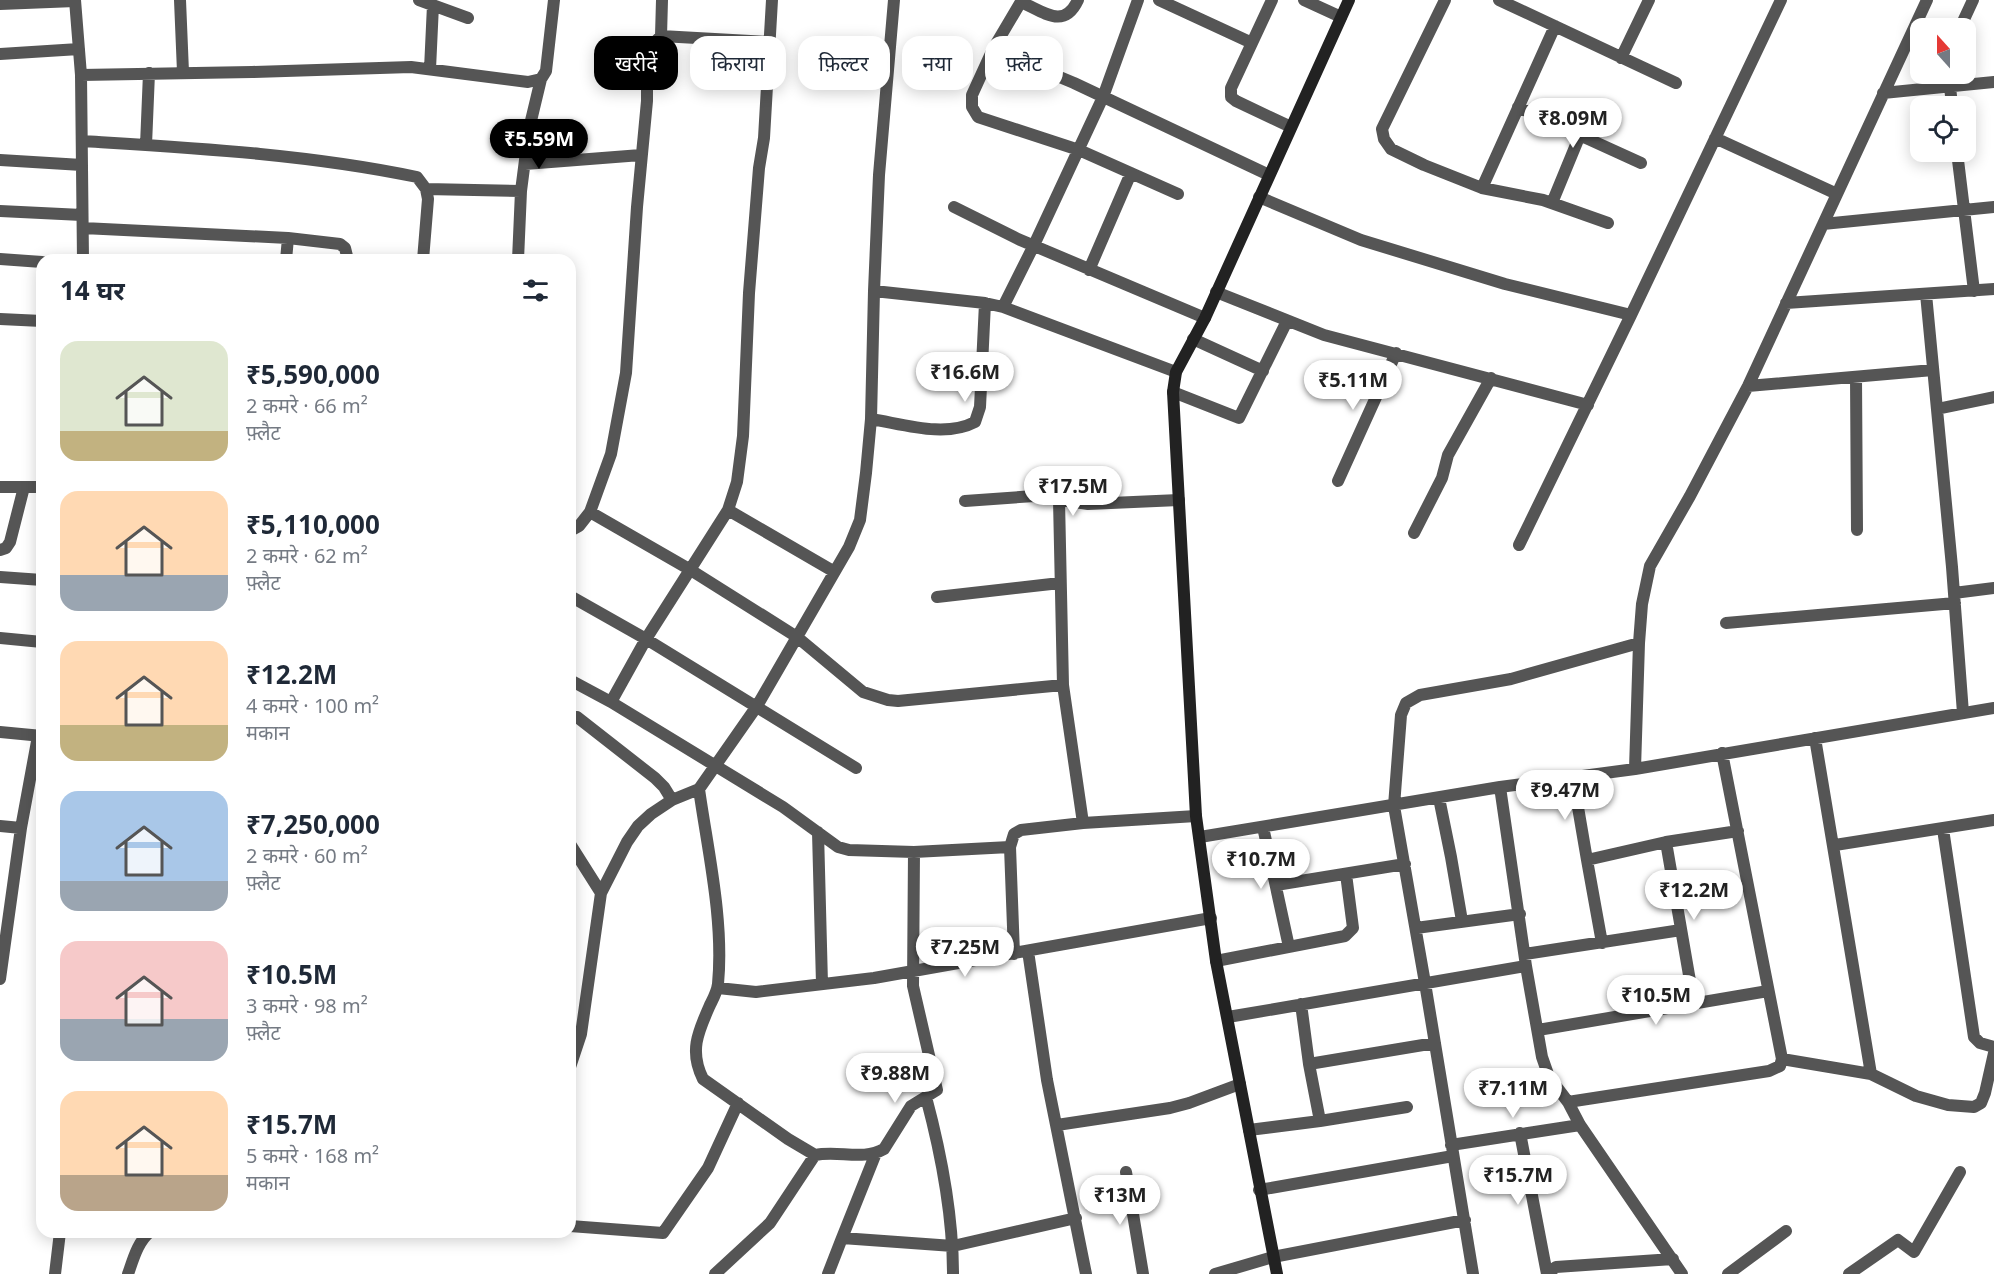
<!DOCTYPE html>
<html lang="hi">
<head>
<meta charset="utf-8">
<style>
  body { margin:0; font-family:"Noto Sans","Noto Sans Devanagari",sans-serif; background:#f2f2f3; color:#1f2937; height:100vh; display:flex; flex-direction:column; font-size:22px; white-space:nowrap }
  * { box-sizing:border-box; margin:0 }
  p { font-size:20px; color:#747a83 }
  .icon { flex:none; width:33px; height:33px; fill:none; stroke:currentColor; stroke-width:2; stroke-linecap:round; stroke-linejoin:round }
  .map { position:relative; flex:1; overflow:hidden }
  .drawer { position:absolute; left:36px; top:254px; width:540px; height:984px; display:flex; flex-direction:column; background:#fff; border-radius:18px; box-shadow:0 3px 15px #0003 }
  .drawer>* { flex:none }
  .top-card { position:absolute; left:594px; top:36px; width:570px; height:54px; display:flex; gap:12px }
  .needle { width:39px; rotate:339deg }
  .controls { position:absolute; left:1910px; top:18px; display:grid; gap:12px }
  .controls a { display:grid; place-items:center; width:66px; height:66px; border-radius:12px; background:#fff; box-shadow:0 3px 15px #0003; font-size:30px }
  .price { position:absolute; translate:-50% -51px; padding:0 14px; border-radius:21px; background:#fff; color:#222; font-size:20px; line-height:39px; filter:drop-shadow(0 2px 3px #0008) }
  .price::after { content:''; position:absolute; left:50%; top:36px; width:18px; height:14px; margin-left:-9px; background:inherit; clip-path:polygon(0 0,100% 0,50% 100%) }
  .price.active { background:#000; color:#fff }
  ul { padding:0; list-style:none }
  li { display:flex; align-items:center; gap:18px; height:150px; padding:0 24px }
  li span { display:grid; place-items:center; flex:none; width:168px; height:120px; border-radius:18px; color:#555 }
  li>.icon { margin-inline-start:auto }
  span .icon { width:72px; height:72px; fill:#fffc; stroke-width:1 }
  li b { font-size:26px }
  h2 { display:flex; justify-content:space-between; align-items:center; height:72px; padding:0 24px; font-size:26px }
  .pill { padding:0 21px; border-radius:18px; background:#fff; box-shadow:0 3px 15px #0003; font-size:21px; line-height:54px }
  .pill.active { background:#000; color:#fff }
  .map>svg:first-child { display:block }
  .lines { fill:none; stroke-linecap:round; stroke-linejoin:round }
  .street { stroke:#555; stroke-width:12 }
  .secondary { stroke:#222; stroke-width:12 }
</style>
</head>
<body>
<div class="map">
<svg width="1994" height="1274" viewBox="0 0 1994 1274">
  <rect width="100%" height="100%" fill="#fff"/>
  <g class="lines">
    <path class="street" d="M 75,0 L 81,75 L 83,260
      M 180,0 L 183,72
      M 419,0 L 468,18
      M 1022,0 L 993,49 L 972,95 L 972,107 L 978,117 L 1079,150 L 1178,194
      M 1159,0 L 1252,43
      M 1272,0 L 1231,88 L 1231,97 L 1236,101 L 1291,127
      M 1304,0 L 1341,17
      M 1445,0 L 1382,129 L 1384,139 L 1391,149 L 1424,165 L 1482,188 L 1543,200 L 1608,223
      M 1499,0 L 1676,83
      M 1021,2 C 1044,12 1064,30 1078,0
      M 0,4 L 75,1
      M 1960,28 L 1973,0
      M 661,36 L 662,0
      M 993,49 L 1074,83 L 1269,175
      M 0,54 L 79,49
      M 1621,58 L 1649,0
      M 430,69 L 433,5
      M 81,75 L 252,72 L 411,67 L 528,82 L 541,79 L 546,71 L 554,0
      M 1950,86 L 1952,106
      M 1933,88 L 1939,74
      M 1883,93 L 1994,82
      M 1518,107 L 1641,163
      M 1715,138 L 1837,194
      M 82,141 C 194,148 307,154 417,177 L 426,189 L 428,199 L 423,260
      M 146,145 L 149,73
      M 1957,152 L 1974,291
      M 0,160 L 82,165
      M 525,164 L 641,155
      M 1482,188 L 1555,26
      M 426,189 L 521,191
      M 1259,197 L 1361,240 L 1505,284 L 1631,315
      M 1552,203 L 1580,135
      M 954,207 L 1018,239 L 1205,318
      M 0,211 L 82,215
      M 1823,224 L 1994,207
      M 83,228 L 288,238 L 340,244 L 345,248 L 348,260
      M 0,259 L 42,262
      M 286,260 L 288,238
      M 518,260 L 521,191 L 529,129 L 541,79
      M 1089,270 L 1131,173
      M 874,291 L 985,303 L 1003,307 L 1176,372
      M 1216,292 L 1324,335 L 1588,405
      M 1926,294 L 1952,567 L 1963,713
      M 1786,303 L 1994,289
      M 1003,307 L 1034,245 L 1103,97 L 1138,0
      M 0,319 L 42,321
      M 1193,339 L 1263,371
      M 1856,377 L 1857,530
      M 1748,386 L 1933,370
      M 1173,392 L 1239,418 L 1287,321
      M 1937,409 L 1994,397
      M 871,419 C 903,424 945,438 975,422 L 980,407 L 985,303
      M 1338,481 L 1396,353
      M 0,487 L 42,487
      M 1059,500 L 1063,685 L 1083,823
      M 965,501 L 1034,496 L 1088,504 L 1179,500
      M 728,510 L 833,571
      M 590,512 L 689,569 L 797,637 L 863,692 L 888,700 L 898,701 L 1063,685
      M 570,531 L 579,526 L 590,512 L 611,454 L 626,373 L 637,207 L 647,101 L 647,73 L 654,43 L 661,36 L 770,42
      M 1414,533 L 1442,478 L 1448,455 L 1491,378
      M 1519,545 L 1631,315 L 1781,0
      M 0,550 L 6,548 L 10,542 L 24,487
      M 0,577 L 42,580
      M 1954,593 L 1994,588
      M 570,596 L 646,639 L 856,768
      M 937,597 L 1060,583
      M 1726,623 L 1955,603
      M 0,638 L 42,642
      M 570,680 L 611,702 L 783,807 L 838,847 L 849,850 L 914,852 L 1010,847
      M 611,702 L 646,639 L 728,510 L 737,482 L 743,436 L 749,293 L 759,168 L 764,138 L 772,0
      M 577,717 L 655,778 L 664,787 L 672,800
      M 0,732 L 42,736
      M 1815,738 L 1871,1074
      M 1635,769 L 1639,643 L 1642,604 L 1650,566 L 1690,496 L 1748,386 L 1927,0
      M 1573,778 L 1587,860
      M 1500,787 L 1526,966 L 1542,1057 L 1549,1077 L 1568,1102 L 1580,1125 L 1682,1274
      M 1439,798 L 1451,857 L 1462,921
      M 0,826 L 21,828
      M 1263,827 L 1289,947
      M 1943,829 L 1974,1037 L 1980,1043 L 1994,1047
      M 818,832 L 822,984
      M 1200,837 L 1500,787 L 1635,769 L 1994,708
      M 1666,842 L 1694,1004
      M 570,844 L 601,893
      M 1835,845 L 1994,820
      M 1276,885 L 1405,864
      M 1416,928 L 1520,914
      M 1602,943 L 1587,860 L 1666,842 L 1738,831
      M 1028,951 L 1047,1080 L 1086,1274
      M 1014,954 L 1010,847 L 1014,834 L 1021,830 L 1083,823 L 1196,816
      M 1525,954 L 1681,930
      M 1216,961 L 1345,936 L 1353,928 L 1346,874
      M 0,979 L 21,828 L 38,736
      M 718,988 L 756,992 L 874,978 L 1211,918
      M 1301,1004 L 1309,1064
      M 1228,1017 L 1526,966
      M 1538,1030 L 1768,991
      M 1782,1059 L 1871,1074 L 1916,1096 L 1948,1105 L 1974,1107 L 1981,1103 L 1985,1093 L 1994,1053
      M 570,1067 L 581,1034 L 601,893 L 627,842 L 638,826 L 651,814 L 672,800 L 699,789
      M 926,1097 C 941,1153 953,1216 953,1274
      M 1568,1102 L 1769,1071 L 1780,1066 L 1782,1059 L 1722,753
      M 1320,1121 L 1309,1064 L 1435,1043
      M 1057,1125 L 1170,1108 L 1189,1103 L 1240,1084
      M 1249,1130 L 1320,1121 L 1407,1107
      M 1520,1133 L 1547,1274
      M 1451,1145 L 1580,1125
      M 876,1153 L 842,1238 L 953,1246 L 1076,1218
      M 815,1155 L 788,1139 L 703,1079 C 689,1051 698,1032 710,1005 C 713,999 717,992 718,984 C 724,921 708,852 699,789 L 757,706 L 849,547 L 860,520 L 866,473 L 871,419 L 874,291 L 879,175 L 894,0
      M 1126,1172 L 1143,1274
      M 1259,1190 L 1453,1156
      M 570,1226 L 663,1233 L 708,1168 L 738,1103
      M 55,1274 L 60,1232
      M 128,1274 C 133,1260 138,1241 150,1232
      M 715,1274 L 770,1223 L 815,1155 C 838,1150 863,1161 884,1149 L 911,1106 L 937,1090 L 913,986 L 914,852
      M 828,1274 L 842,1238
      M 1215,1274 L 1273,1257 L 1465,1220
      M 1473,1274 L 1425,983 L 1394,806 L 1401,715 L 1406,703 L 1420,695 L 1511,679 L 1639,643
      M 1547,1274 L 1556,1267 L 1673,1259
      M 1728,1274 L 1786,1231
      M 1849,1274 L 1898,1240 L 1914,1252 L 1960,1172"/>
    <path class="secondary" d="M 1277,1274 L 1216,961 L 1196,816 L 1173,392 L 1176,372 L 1205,318 L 1349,0"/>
  </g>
</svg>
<div class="controls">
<a><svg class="needle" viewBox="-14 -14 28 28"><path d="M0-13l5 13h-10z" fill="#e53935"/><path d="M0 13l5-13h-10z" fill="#747a83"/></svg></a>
<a><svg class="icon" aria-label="locate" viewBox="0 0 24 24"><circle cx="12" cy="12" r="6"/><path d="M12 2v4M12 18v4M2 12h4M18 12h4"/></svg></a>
</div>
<b class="price" style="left:1573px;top:149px">₹8.09M</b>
<b class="price active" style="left:539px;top:170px">₹5.59M</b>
<b class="price" style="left:965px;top:403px">₹16.6M</b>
<b class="price" style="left:1353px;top:411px">₹5.11M</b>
<b class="price" style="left:1073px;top:517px">₹17.5M</b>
<b class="price" style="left:1565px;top:821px">₹9.47M</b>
<b class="price" style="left:1261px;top:890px">₹10.7M</b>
<b class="price" style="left:1694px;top:921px">₹12.2M</b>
<b class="price" style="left:965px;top:978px">₹7.25M</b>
<b class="price" style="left:1656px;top:1026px">₹10.5M</b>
<b class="price" style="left:895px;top:1104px">₹9.88M</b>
<b class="price" style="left:1513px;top:1119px">₹7.11M</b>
<b class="price" style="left:1518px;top:1206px">₹15.7M</b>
<b class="price" style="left:1120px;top:1226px">₹13M</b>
<div class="top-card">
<a class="pill active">खरीदें</a>
<a class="pill">किराया</a>
<a class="pill">फ़िल्टर</a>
<a class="pill">नया</a>
<a class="pill">फ़्लैट</a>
</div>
<section class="drawer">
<h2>14 घर<svg class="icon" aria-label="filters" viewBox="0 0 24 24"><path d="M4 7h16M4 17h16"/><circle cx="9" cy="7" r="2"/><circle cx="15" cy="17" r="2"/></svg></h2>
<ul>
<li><span style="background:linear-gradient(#dfe7d0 75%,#c2b280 0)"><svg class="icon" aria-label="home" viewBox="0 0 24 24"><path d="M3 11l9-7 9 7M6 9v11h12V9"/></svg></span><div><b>₹5,590,000</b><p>2 कमरे · 66 m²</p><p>फ़्लैट</p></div></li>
<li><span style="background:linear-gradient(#ffd9b3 70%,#9aa5b1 0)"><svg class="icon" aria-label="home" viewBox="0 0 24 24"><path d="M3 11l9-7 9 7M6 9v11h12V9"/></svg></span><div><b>₹5,110,000</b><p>2 कमरे · 62 m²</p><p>फ़्लैट</p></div></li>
<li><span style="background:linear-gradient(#ffd9b3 70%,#c2b280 0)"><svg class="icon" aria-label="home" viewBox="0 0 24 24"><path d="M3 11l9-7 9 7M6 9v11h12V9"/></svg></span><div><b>₹12.2M</b><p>4 कमरे · 100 m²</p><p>मकान</p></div></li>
<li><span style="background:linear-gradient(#a9c7e8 75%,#9aa5b1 0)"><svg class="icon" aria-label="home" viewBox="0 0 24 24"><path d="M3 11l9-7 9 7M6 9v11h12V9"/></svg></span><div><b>₹7,250,000</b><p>2 कमरे · 60 m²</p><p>फ़्लैट</p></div></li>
<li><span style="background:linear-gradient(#f6c9c9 65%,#9aa5b1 0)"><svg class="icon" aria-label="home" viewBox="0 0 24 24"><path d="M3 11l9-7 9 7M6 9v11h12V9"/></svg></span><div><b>₹10.5M</b><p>3 कमरे · 98 m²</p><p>फ़्लैट</p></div></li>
<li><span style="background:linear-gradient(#ffd9b3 70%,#b9a48a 0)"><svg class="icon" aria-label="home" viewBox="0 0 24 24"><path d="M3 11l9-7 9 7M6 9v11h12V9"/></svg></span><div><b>₹15.7M</b><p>5 कमरे · 168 m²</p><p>मकान</p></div></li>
</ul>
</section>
</div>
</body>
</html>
